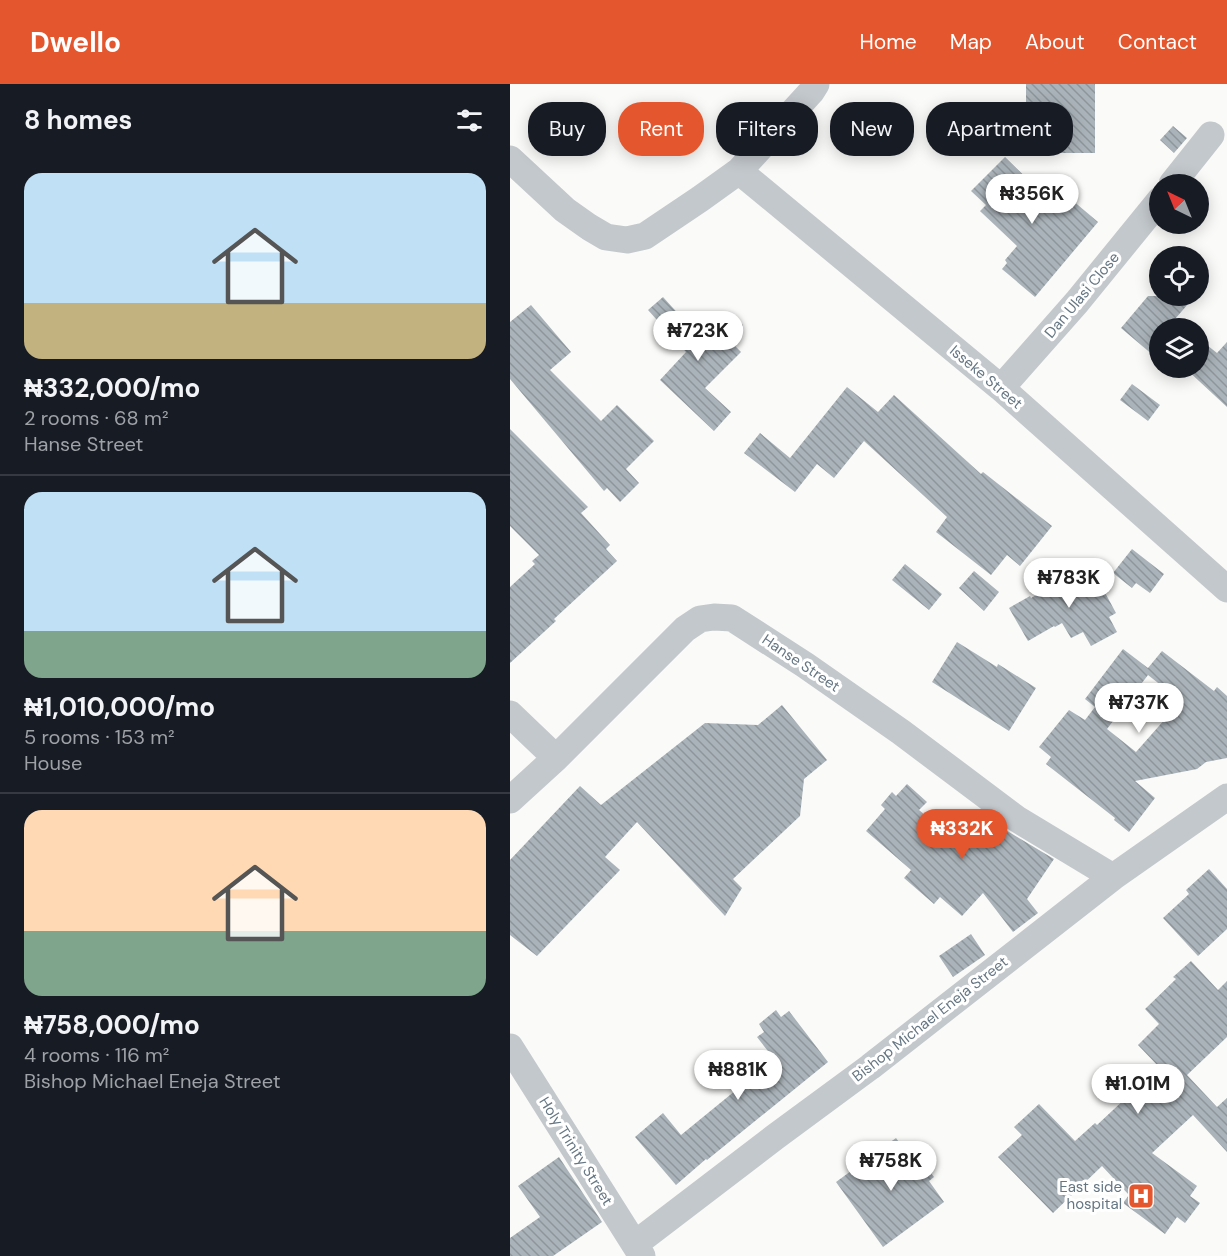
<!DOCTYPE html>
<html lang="en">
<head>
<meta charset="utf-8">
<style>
  body { margin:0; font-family:"DM Sans",sans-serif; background:#242831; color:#f1f3f6; height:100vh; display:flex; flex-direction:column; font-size:22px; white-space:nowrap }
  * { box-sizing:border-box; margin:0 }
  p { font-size:20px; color:#9ea1a6 }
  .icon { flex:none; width:33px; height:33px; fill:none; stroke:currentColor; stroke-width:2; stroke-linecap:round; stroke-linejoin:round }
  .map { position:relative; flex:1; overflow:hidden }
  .sheet { display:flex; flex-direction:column; background:#171b24; width:510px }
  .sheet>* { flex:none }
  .top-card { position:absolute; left:18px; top:18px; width:570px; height:54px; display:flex; gap:12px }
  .needle { width:39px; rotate:317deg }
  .tools { position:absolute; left:639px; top:90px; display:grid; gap:12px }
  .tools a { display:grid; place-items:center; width:60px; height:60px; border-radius:50%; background:#171b24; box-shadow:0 3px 15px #0003; font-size:30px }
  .price { position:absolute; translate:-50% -51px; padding:0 14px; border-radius:21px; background:#fff; color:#222; font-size:20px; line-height:39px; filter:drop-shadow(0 2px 3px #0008) }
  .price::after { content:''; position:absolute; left:50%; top:36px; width:18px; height:14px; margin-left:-9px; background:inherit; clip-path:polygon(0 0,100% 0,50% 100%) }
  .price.on { background:#e4572e; color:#fff }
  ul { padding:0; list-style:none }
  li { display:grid; align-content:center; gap:12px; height:318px; padding:0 24px }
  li+li { border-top:2px solid #363941 }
  li span { display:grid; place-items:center; height:186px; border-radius:18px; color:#555 }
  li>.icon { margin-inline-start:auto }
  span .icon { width:108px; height:108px; fill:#fffc; stroke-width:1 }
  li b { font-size:26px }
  h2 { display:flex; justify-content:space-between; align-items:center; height:72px; padding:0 24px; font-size:26px }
  .tag { padding:0 21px; border-radius:24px; background:#171b24; box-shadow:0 3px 15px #0003; font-size:21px; line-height:54px }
  .tag.on { background:#e4572e; color:#fff }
  header { display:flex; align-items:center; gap:36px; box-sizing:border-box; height:84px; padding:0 30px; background:#e4572e; color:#fff }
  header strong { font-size:28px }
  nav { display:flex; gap:33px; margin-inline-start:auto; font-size:21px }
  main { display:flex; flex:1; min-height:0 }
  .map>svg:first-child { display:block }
  .building { fill:url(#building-back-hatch); fill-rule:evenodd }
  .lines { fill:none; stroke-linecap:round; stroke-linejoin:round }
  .minor { stroke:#c3c8cc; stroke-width:27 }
  .labels { text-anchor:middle; stroke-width:6; stroke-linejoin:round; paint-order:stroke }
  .street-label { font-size:15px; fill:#657683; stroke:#fff }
  .poi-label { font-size:15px; fill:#657683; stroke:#fff; text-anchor:end }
</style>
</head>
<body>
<header>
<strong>Dwello</strong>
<nav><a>Home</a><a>Map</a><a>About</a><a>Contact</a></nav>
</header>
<main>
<section class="sheet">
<h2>8 homes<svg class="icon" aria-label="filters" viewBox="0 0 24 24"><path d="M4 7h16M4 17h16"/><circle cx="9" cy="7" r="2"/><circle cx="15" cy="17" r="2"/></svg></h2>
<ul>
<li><span style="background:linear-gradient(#bfe0f5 70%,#c2b280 0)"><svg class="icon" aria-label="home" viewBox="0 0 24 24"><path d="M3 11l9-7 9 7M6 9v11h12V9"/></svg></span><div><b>₦332,000/mo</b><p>2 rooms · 68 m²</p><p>Hanse Street</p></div></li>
<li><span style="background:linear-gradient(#bfe0f5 75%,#7fa58c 0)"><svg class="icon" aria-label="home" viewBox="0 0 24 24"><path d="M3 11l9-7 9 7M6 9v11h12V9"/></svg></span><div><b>₦1,010,000/mo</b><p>5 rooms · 153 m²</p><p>House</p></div></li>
<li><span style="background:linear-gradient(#ffd9b3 65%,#7fa58c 0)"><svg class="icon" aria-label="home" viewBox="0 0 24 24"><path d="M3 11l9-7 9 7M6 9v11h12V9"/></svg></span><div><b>₦758,000/mo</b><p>4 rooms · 116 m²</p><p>Bishop Michael Eneja Street</p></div></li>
</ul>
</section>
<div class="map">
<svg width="717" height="1172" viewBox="0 0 717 1172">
  <defs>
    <pattern id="building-back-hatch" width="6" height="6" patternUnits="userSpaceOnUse" patternTransform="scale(1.5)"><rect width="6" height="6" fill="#aab3b9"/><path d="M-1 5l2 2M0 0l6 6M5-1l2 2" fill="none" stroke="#8e969c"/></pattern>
  </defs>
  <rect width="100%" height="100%" fill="#fafaf8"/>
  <path class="building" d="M 516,0 L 585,0 L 585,69 L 516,69 Z
    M 663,42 L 677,54 L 664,69 L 650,56 Z
    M 495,73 L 545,122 L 555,110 L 588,138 L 525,213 L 492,185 L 497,179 L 495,176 L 507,162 L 470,127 L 476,121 L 461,107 Z
    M 638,212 L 685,212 L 665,235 L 677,244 L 650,244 L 650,277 L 611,244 Z
    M 153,213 L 193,257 L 220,229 L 233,241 L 219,256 L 231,268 L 195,304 L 221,328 L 204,347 L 150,296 L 176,268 L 138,226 Z
    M 21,221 L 61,268 L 40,286 L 91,337 L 107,321 L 144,357 L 116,385 L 129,399 L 110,418 L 97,404 L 94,407 L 0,295 L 0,238 Z
    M 688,254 L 707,269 L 717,258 L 717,323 L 675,284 L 688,284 Z
    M 622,300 L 650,321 L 638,337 L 610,316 Z
    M 337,303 L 368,328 L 384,311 L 471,390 L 473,388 L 542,442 L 510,482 L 497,471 L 481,491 L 426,448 L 437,433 L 354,357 L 324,394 L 307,380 L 285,408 L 234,369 L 250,349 L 280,374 Z
    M 0,345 L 78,423 L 71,429 L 100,461 L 96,465 L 107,477 L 44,535 L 46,537 L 0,579 L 0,503 L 25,480 L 22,477 L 29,471 L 0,442 Z
    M 622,465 L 654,490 L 640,509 L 626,499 L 622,504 L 603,489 Z
    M 395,480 L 432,510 L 419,526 L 382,496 Z
    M 580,481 L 606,529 L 599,533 L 607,548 L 581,562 L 573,548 L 561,554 L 552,539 L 545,543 L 544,542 L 518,557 L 499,524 L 520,512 L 521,514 Z
    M 464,487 L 489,508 L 474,527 L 449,504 Z
    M 447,558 L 487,583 L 488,580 L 526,604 L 499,647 L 422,598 Z
    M 613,565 L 638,584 L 652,567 L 704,607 L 707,603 L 717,612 L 717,674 L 696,678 L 687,685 L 625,697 L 645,714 L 619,748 L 604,736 L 605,734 L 536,680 L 541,673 L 529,663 L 559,626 L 575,636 L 585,623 L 575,615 ZM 638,591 L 671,617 L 626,668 L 597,645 Z
    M 272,621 L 317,676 L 294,695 L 290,732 L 223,795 L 232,804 L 215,832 L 127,738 L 95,773 L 110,786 L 27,872 L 0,851 L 0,776 L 70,702 L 91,721 L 195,639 L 248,641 Z
    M 397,700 L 417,718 L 409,726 L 434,747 L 433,749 L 450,761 L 475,731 L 499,748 L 544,775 L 517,815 L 528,829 L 503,848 L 473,809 L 452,832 L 430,813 L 424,820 L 394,794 L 401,786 L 356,747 L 375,725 L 371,721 L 382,708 L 386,712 Z
    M 699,785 L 717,805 L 717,845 L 688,872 L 653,834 L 679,810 L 676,806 Z
    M 461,850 L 475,871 L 443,893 L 429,872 Z
    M 681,877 L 708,906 L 717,897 L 717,953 L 677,991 L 707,1023 L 717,1014 L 717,1068 L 683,1031 L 642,1069 L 687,1102 L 680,1112 L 690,1119 L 675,1139 L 667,1133 L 655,1150 L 613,1119 L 619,1111 L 592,1082 L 543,1129 L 488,1073 L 512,1051 L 504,1043 L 529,1020 L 565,1057 L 585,1039 L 587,1041 L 649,983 L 628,961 L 649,940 L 635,925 L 666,895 L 663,893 Z
    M 266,926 L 271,933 L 279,927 L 318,978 L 197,1076 L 196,1075 L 166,1101 L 125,1053 L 153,1029 L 171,1051 L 264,975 L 247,953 L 254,948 L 249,940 Z
    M 386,1054 L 402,1076 L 408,1072 L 424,1093 L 419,1097 L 434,1118 L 373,1163 L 326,1098 Z
    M 49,1073 L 92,1138 L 43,1172 L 0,1172 L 0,1154 L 30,1133 L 8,1102 Z"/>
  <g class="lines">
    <path class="minor" d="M 0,75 L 55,126 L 79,143 L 96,153 L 117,156 L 135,152 L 190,115 L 229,87 L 301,8 L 306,0
      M 229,87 L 491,304 L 717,505
      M 662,100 L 701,51
      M 491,304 L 567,218 L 650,116
      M 0,630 L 46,674
      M 0,716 L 46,674 L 175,545 L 190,535 L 204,533 L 222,534 L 295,581 L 391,648 L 507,735 L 603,793
      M 0,963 L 132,1172
      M 125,1160 L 265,1053 L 360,983 L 603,793 L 717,713"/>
  </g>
  <defs>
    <symbol id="hospital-square" viewBox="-11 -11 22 22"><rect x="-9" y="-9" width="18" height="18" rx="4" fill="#e4572e" stroke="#fff"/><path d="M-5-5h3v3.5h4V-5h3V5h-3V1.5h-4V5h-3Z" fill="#fff"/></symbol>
  </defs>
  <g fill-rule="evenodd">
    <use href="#hospital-square" x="616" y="1097" width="30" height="30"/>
  </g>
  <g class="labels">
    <g class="street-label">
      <text transform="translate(572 211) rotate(-50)" y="5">Dan Ulasi Close</text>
      <text transform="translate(476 293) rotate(40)" y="5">Isseke Street</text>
      <text transform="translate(291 579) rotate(34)" y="5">Hanse Street</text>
      <text transform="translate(420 935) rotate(-38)" y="5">Bishop Michael Eneja Street</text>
      <text transform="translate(66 1067) rotate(58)" y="5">Holy Trinity Street</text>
    </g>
    <g class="poi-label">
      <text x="612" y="1108">East side<tspan x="612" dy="17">hospital</tspan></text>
    </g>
  </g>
</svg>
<div class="tools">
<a><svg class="needle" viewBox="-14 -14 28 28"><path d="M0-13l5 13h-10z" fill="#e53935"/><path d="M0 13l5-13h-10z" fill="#9ea1a6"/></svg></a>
<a><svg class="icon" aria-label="locate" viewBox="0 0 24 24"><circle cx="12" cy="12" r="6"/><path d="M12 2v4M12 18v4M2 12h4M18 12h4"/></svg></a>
<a><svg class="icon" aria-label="layers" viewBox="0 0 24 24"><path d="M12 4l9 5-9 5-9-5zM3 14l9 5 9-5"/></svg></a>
</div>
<b class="price" style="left:522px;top:141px">₦356K</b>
<b class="price" style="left:188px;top:278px">₦723K</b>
<b class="price" style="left:559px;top:525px">₦783K</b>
<b class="price" style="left:629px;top:650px">₦737K</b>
<b class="price on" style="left:452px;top:776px">₦332K</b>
<b class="price" style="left:228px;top:1017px">₦881K</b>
<b class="price" style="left:628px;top:1031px">₦1.01M</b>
<b class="price" style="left:381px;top:1108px">₦758K</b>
<div class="top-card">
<a class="tag">Buy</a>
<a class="tag on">Rent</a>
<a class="tag">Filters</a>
<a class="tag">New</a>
<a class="tag">Apartment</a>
</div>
</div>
</main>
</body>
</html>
